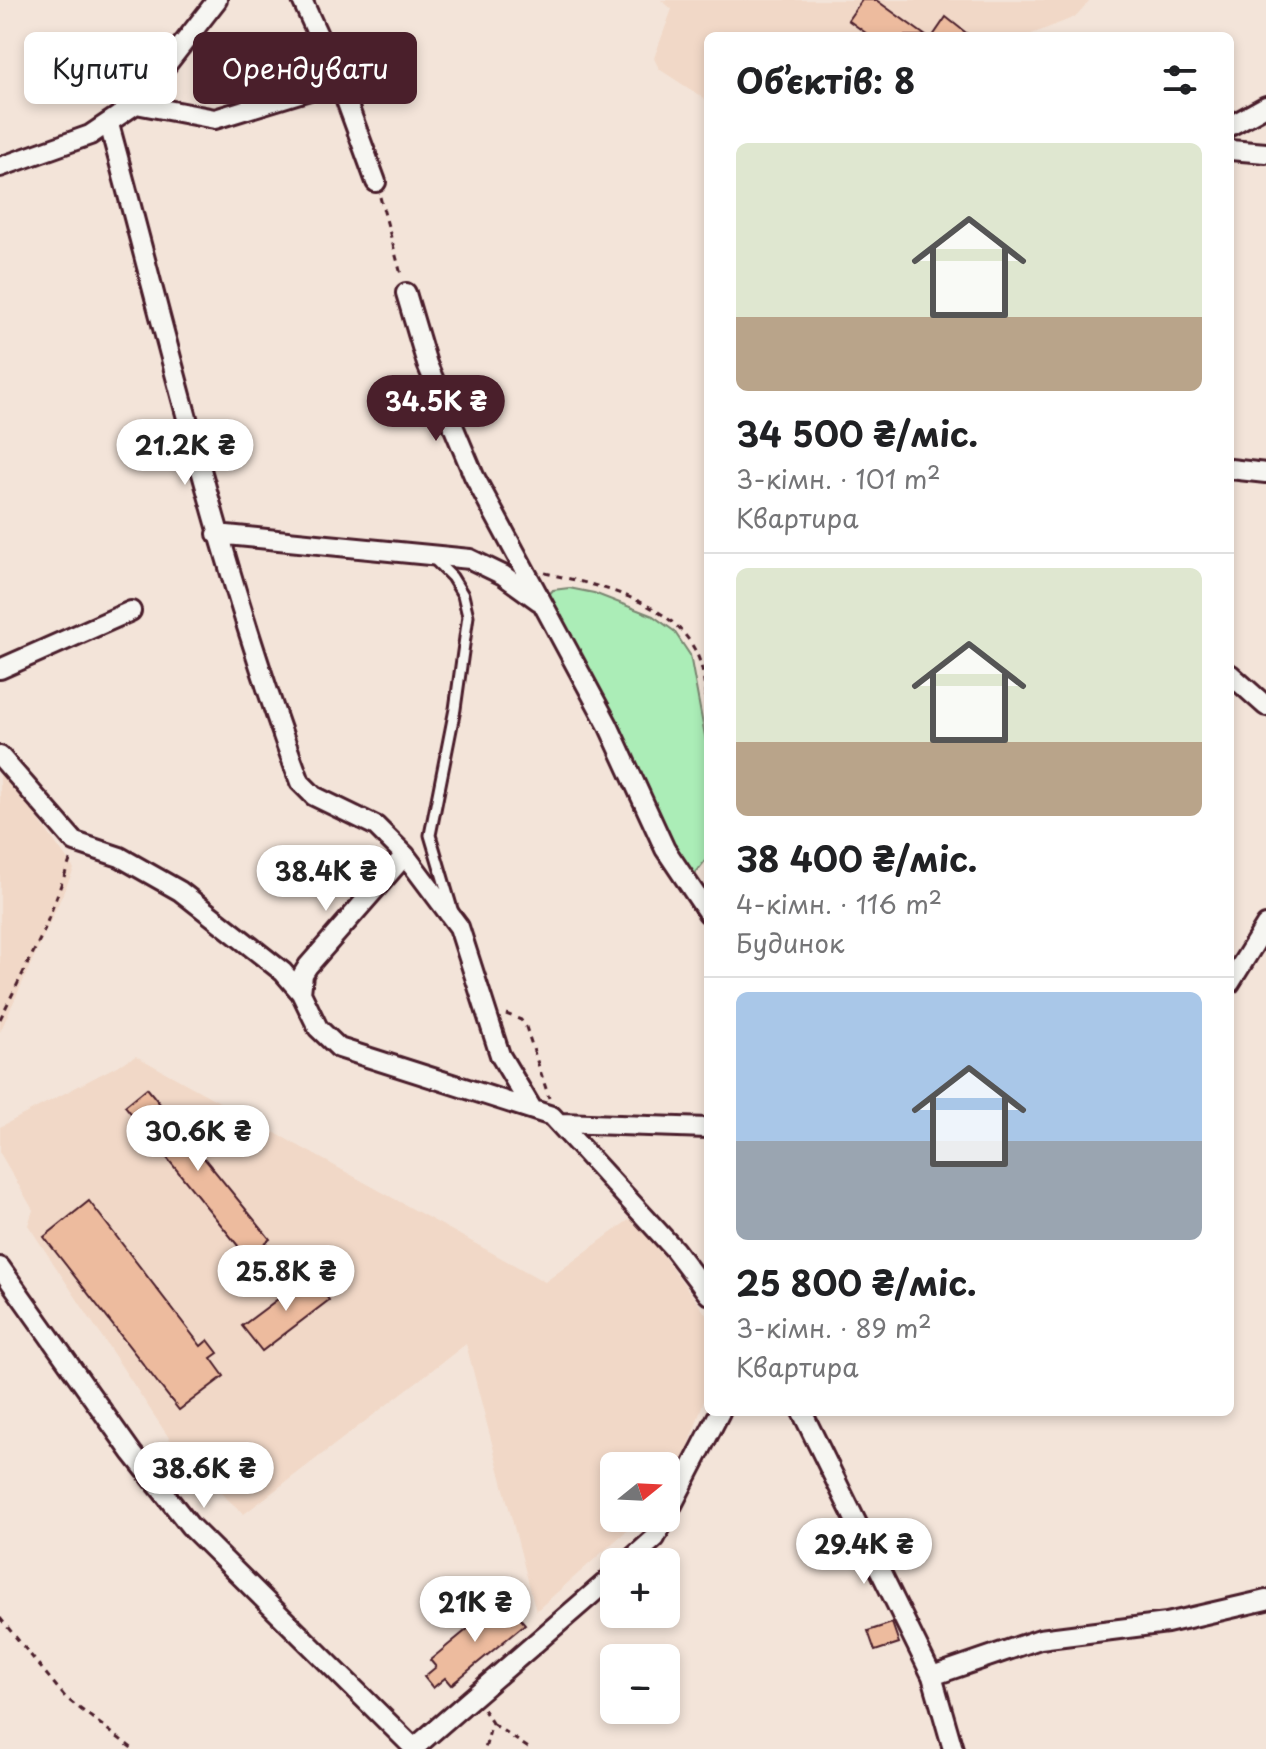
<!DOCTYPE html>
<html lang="uk">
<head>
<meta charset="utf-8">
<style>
  body { margin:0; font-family:"Playpen Sans",sans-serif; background:#f2f2f2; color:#202124; height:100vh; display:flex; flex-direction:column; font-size:30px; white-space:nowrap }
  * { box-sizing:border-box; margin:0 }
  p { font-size:26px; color:#757577 }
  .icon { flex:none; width:44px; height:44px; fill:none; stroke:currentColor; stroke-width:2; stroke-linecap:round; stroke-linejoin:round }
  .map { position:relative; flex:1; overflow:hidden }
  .sheet { position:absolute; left:704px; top:32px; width:530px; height:1384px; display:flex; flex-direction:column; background:#fff; border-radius:12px; box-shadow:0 4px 12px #0003 }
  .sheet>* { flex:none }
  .hud { position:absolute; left:24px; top:32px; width:560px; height:72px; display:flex; gap:16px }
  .needle { width:52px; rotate:72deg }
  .controls { position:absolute; left:600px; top:1452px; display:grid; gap:16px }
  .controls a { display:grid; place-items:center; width:80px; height:80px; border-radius:12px; background:#fff; box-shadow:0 4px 12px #0003; font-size:40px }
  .price { position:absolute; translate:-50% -68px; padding:0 18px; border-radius:28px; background:#fff; color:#222; font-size:26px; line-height:52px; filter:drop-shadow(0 2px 4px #0008) }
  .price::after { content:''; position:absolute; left:50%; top:48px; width:24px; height:18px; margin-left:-12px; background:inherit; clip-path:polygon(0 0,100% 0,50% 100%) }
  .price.selected { background:#4a1f2b; color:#fff }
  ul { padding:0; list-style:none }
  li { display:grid; align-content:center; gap:16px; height:424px; padding:0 32px }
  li+li { border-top:2px solid #e0e0e0 }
  li span { display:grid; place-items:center; height:248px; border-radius:12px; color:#555 }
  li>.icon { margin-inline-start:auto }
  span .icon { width:144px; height:144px; fill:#fffc; stroke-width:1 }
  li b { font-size:34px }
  h2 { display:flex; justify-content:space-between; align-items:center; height:96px; padding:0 32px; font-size:34px }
  .chip { padding:0 28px; border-radius:12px; background:#fff; box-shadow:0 4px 12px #0003; font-size:28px; line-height:72px }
  .chip.selected { background:#4a1f2b; color:#fff }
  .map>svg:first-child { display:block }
  .built { fill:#f1d8c7 }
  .green { fill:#abedb7; stroke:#7a8671; stroke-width:2 }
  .building { fill:#edbb9e; stroke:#4a1f2b; stroke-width:2 }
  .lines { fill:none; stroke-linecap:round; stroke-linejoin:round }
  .service-casing { stroke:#4a1f2b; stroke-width:15 }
  .minor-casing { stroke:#4a1f2b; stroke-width:24 }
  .path { stroke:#4a1f2b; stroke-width:3; stroke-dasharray:6 6; stroke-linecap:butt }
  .service { stroke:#f6f6f2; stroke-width:9 }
  .minor { stroke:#f6f6f2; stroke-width:18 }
</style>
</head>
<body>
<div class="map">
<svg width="1266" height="1749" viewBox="0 0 1266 1749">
  <rect width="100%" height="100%" fill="#f3e4d9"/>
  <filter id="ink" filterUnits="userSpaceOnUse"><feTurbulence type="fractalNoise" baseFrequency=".0125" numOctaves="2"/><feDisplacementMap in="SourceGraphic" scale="16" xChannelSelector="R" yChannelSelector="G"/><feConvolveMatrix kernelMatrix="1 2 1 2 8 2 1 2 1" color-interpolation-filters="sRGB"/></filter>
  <g filter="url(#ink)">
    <path class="built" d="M 661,0 L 1090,0 L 1075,17 L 1027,36 L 708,36 L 708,101 L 659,69 L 654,58 L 672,9 Z
      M 0,765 L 74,869 L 0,1032 Z
      M 136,1056 L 545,1282 L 634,1216 L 708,1317 L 708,1388 L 675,1488 L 666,1496 L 666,1466 L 614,1466 L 614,1518 L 641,1518 L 536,1611 L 466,1344 L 244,1514 L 183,1459 L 28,1225 L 33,1210 L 0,1153 L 0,1127 Z"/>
    <path class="green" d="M 569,588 L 594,593 L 653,616 L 674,631 L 690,655 L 708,752 L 708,857 L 694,875 L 683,874 L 546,598 L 553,590 Z"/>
    <path class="building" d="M 862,0 L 876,0 L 926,36 L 870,36 L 848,20 Z
      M 946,17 L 970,36 L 933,36 Z
      M 147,1088 L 270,1239 L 247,1257 L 125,1106 Z
      M 89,1201 L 201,1346 L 208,1340 L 218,1353 L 211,1358 L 224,1376 L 179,1410 L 44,1237 Z
      M 310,1275 L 329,1300 L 262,1351 L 242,1326 Z
      M 504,1599 L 525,1624 L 451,1685 L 445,1678 L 433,1688 L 424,1677 L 436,1667 L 430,1660 Z
      M 892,1623 L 899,1643 L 875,1651 L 868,1631 Z"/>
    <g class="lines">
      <defs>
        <path id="service" d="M 433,558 L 452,577 L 463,595 L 468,616 L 455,709 L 430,835 L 452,909"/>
        <path id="minor" d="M 302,0 L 339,81 L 376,182
          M 136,104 L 215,119 L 339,81
          M 109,124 C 169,344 220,568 300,782 L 314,796 L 376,826 L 405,855 L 459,927 L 500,1055 L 531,1107
          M 1230,126 L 1266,106
          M 1230,150 L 1266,153
          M 0,167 L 90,135 L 136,104 L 217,0
          M 406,293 L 427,364 L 474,476 L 608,725 L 665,849 L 708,913
          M 1230,469 L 1266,473
          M 217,534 L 470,559 L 503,575 L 539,601
          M 0,669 L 131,611
          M 1230,674 L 1266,706
          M 0,756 L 75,842 L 120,857 L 180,891 L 283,972 L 301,993 L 318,1028 L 339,1048 L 552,1116 L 674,1249 L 708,1294
          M 1230,983 L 1266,925
          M 301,993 L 303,974 L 308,966 L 405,855
          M 560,1123 L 708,1128
          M 0,1267 L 132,1453 L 190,1526 L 414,1748
          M 802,1412 L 932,1676 L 953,1749
          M 628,1562 L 655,1538 L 720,1412
          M 932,1676 L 1040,1639 L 1167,1623 L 1266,1600
          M 413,1749 L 614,1575"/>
      </defs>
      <use href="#service" class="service-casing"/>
      <use href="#minor" class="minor-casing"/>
      <path class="path" d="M 380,197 L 402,278
        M 545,573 C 600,586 680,602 700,662 C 706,681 705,704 708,723
        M 506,1014 L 521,1020 L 526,1027 L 549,1098
        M 0,1019 L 43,933 L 71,858
        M 0,1618 L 66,1698 L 133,1749
        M 483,1709 L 492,1723 L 485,1749
        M 493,1724 L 530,1749"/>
      <use href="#service" class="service"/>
      <use href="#minor" class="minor"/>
    </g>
  </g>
</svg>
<div class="controls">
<a><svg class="needle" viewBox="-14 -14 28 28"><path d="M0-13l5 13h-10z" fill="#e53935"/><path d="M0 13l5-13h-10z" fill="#757577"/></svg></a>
<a>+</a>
<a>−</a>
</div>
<b class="price selected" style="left:436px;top:443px">34.5K ₴</b>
<b class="price" style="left:185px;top:487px">21.2K ₴</b>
<b class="price" style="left:326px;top:913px">38.4K ₴</b>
<b class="price" style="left:198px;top:1173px">30.6K ₴</b>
<b class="price" style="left:286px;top:1313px">25.8K ₴</b>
<b class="price" style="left:204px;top:1510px">38.6K ₴</b>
<b class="price" style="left:864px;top:1586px">29.4K ₴</b>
<b class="price" style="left:475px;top:1644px">21K ₴</b>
<div class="hud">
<a class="chip">Купити</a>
<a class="chip selected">Орендувати</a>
</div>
<section class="sheet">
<h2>Об’єктів: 8<svg class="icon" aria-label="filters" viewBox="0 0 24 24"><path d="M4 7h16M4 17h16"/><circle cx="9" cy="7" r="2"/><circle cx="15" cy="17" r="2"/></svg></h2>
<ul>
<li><span style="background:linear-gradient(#dfe7d0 70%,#b9a48a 0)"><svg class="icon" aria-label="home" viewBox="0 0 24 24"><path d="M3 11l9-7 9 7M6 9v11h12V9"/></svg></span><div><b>34 500 ₴/міс.</b><p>3-кімн. · 101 m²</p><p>Квартира</p></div></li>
<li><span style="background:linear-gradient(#dfe7d0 70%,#b9a48a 0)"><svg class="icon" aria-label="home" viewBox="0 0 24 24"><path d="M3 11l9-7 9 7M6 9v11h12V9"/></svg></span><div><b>38 400 ₴/міс.</b><p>4-кімн. · 116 m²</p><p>Будинок</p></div></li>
<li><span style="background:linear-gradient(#a9c7e8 60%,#9aa5b1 0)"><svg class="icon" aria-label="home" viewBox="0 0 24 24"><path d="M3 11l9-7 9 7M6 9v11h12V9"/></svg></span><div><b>25 800 ₴/міс.</b><p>3-кімн. · 89 m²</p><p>Квартира</p></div></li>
</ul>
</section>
</div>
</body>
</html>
